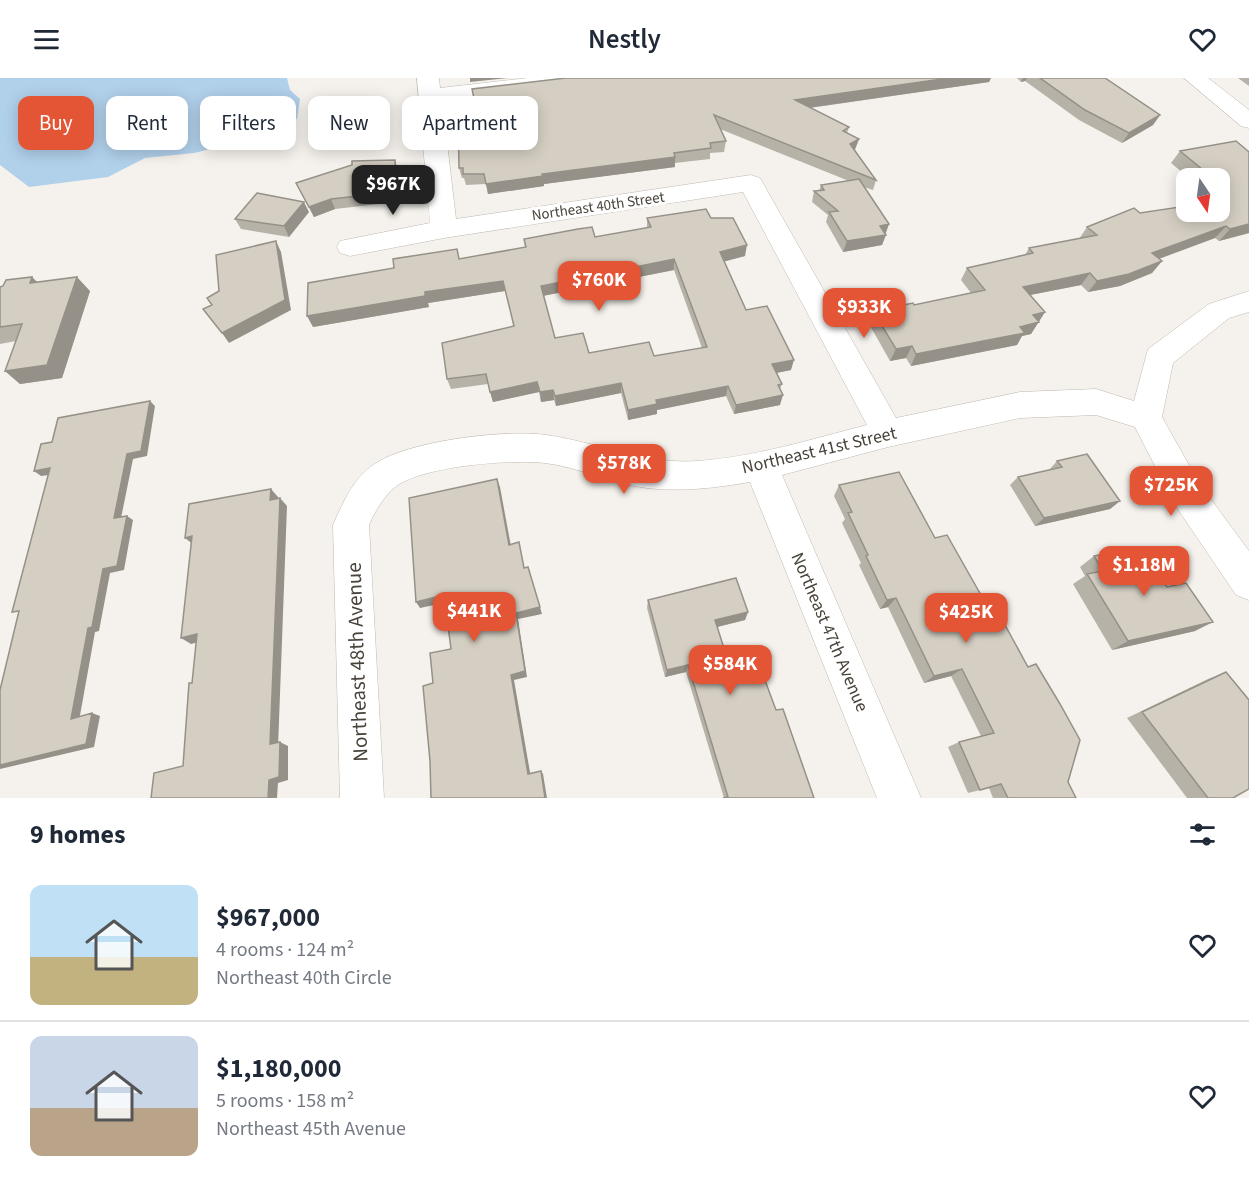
<!DOCTYPE html>
<html lang="en">
<head>
<meta charset="utf-8">
<style>
  body { margin:0; font-family:"Source Sans 3",sans-serif; background:#f2f2f3; color:#1f2937; height:100vh; display:flex; flex-direction:column; font-size:22px; white-space:nowrap }
  * { box-sizing:border-box; margin:0 }
  p { font-size:20px; color:#747a83 }
  .icon { flex:none; width:33px; height:33px; fill:none; stroke:currentColor; stroke-width:2; stroke-linecap:round; stroke-linejoin:round }
  .map { position:relative; height:720px; overflow:hidden }
  .sheet { display:flex; flex-direction:column; background:#fff; flex:1 }
  .sheet>* { flex:none }
  .banner { position:absolute; left:18px; top:18px; width:600px; height:54px; display:flex; gap:12px }
  .needle { width:39px; rotate:167deg }
  .buttons { position:absolute; left:1176px; top:90px; display:grid; gap:12px }
  .buttons a { display:grid; place-items:center; width:54px; height:54px; border-radius:12px; background:#fff; box-shadow:0 3px 15px #0003; font-size:30px }
  .price { position:absolute; translate:-50% -51px; padding:0 14px; border-radius:12px; background:#e35535; color:#fff; font-size:20px; line-height:39px; filter:drop-shadow(0 2px 3px #0008) }
  .price::after { content:''; position:absolute; left:50%; top:36px; width:18px; height:14px; margin-left:-9px; background:inherit; clip-path:polygon(0 0,100% 0,50% 100%) }
  .price.active { background:#222; color:#fff }
  ul { padding:0; list-style:none }
  li { display:flex; align-items:center; gap:18px; height:150px; padding:0 30px }
  li+li { border-top:2px solid #e0e1e3 }
  li span { display:grid; place-items:center; flex:none; width:168px; height:120px; border-radius:12px; color:#555 }
  li>.icon { margin-inline-start:auto }
  span .icon { width:72px; height:72px; fill:#fffc; stroke-width:1 }
  li b { font-size:26px }
  h2 { display:flex; justify-content:space-between; align-items:center; height:72px; padding:0 30px; font-size:26px }
  .chip { padding:0 21px; border-radius:12px; background:#fff; box-shadow:0 3px 15px #0003; font-size:21px; line-height:54px }
  .chip.active { background:#e35535; color:#fff }
  header { display:flex; justify-content:space-between; align-items:center; height:78px; padding:0 30px; background:#fff; font-size:27px; font-weight:600 }
  .map>svg:first-child { display:block }
  .water { fill:#b1d0ea }
  .lines { fill:none; stroke-linecap:round; stroke-linejoin:round }
  .street-casing { stroke:#bfbab0; stroke-width:1 }
  .street { fill:#fff; fill-rule:evenodd }
  .wall { fill:#b7b2a8; fill-rule:evenodd }
  .shaded-wall { fill:#959188 }
  .building { fill:#d5cfc3; stroke:#959188; stroke-width:1.5; fill-rule:evenodd }
  .labels { text-anchor:middle; stroke-width:6; stroke-linejoin:round; paint-order:stroke }
  .far-street-label { font-size:15px; fill:#49443b; stroke:#fff }
  .street-label { font-size:18px; fill:#49443b; stroke:#fff }
  .near-street-label { font-size:21px; fill:#49443b; stroke:#fff }
</style>
</head>
<body>
<header><svg class="icon" aria-label="menu" viewBox="0 0 24 24"><path d="M4 6h16M4 12h16M4 18h16"/></svg>Nestly<svg class="icon" aria-label="heart" viewBox="0 0 24 24"><path d="M12 20l-8-8c-3-5 5-10 8-4 3-6 11-1 8 4z"/></svg></header>
<div class="map">
<svg width="1249" height="720" viewBox="0 0 1249 720">
  <rect width="100%" height="100%" fill="#f5f2ed"/>
  <path class="water" d="M 0,0 L 287,0 L 290,12 L 300,21 L 297,41 L 260,59 L 194,75 L 145,80 L 108,99 L 29,109 L 0,87 Z"/>
  <g class="lines">
    <defs>
      <path id="street" d="M 417,0 L 439,0 L 440,10 L 528,0 L 595,0 L 592,5 L 584,6 L 442,23 L 456,141 L 751,97 L 760,100 L 896,340 L 1020,314 L 1096,311 L 1134,323 L 1148,271 L 1209,226 L 1249,213 L 1249,234 L 1229,240 L 1173,285 L 1162,339 L 1199,405 L 1249,473 L 1249,522 L 1236,517 L 1175,427 L 1135,349 L 1096,337 L 1020,340 L 888,369 L 782,397 L 921,720 L 877,720 L 750,404 C 715,410 682,414 647,410 C 612,406 579,389 545,385 C 511,381 426,388 398,407 C 385,416 375,433 369,447 L 384,720 L 340,720 L 333,447 C 343,425 352,402 373,387 C 406,363 506,351 546,357 C 597,364 645,387 698,383 C 755,379 812,361 867,347 L 743,114 L 444,160 L 350,178 L 340,175 L 337,169 L 340,163 L 430,145 Z
        M 1184,0 L 1208,0 L 1249,32 L 1249,50 L 1241,48 Z"/>
    </defs>
    <use href="#street" class="street-casing"/>
    <use href="#street" class="street"/>
  </g>
  <path class="wall" d="M 566,0 L 991,0 L 989,4 L 810,30 L 849,49 L 847,55 L 859,61 L 855,72 L 876,102 L 873,112 L 864,109 L 889,146 L 882,167 L 843,174 L 826,144 L 828,137 L 812,124 L 814,113 L 819,113 L 821,107 L 849,103 L 720,51 L 726,63 L 724,74 L 710,75 L 710,81 L 675,85 L 675,89 L 544,106 L 544,108 L 488,116 L 486,106 L 466,107 L 464,100 L 462,100 L 459,90 L 476,30 Z
    M 1017,0 L 1105,0 L 1160,37 L 1153,47 L 1122,65 L 1079,42 L 1025,3 L 1021,4 Z
    M 1238,0 L 1249,0 L 1249,8 Z
    M 1180,73 L 1249,74 L 1249,155 L 1219,163 L 1215,160 L 1159,181 L 1162,183 L 1152,195 L 1120,208 L 1088,214 L 1081,207 L 1030,217 L 1045,234 L 1031,256 L 1022,258 L 1017,267 L 911,288 L 906,280 L 890,283 L 868,244 L 873,233 L 914,227 L 971,215 L 961,202 L 967,190 L 1025,177 L 1029,170 L 1079,161 L 1087,149 L 1140,135 L 1220,134 L 1220,100 L 1189,100 L 1171,85 Z
    M 395,82 L 398,93 L 398,118 L 381,120 L 379,126 L 335,131 L 314,139 L 296,105 Z
    M 309,134 L 289,159 L 241,151 L 235,141 Z
    M 647,140 L 711,140 L 745,178 L 724,183 L 746,232 L 791,292 L 777,295 L 782,306 L 780,311 L 780,327 L 734,336 L 726,318 L 657,332 L 657,336 L 628,342 L 621,315 L 556,328 L 554,322 L 541,324 L 539,314 L 493,324 L 488,306 L 451,311 L 447,301 L 514,248 L 505,213 L 428,225 L 429,229 L 313,249 L 394,190 L 460,181 L 525,170 L 524,161 L 595,159 L 647,150 ZM 674,192 L 702,270 L 654,278 L 589,275 L 555,260 L 543,218 Z
    M 32,199 L 37,204 L 90,213 L 62,300 L 20,306 L 5,293 L 16,263 L 0,266 L 0,209 Z
    M 1057,383 L 1120,423 L 1110,431 L 1035,448 L 1010,407 L 1018,399 L 1049,392 Z
    M 839,407 L 1068,704 L 1076,720 L 993,720 L 989,710 L 968,715 L 948,669 L 959,664 L 981,658 L 951,598 L 924,605 L 888,529 L 880,531 L 859,487 L 861,485 L 842,445 L 845,441 L 834,418 Z
    M 1094,478 L 1195,553 L 1112,572 L 1073,506 L 1085,498 L 1080,489 Z
    M 648,522 L 748,534 L 745,542 L 717,549 L 735,605 L 776,632 L 814,720 L 724,720 L 686,594 L 665,599 L 647,530 Z
    M 1226,594 L 1233,720 L 1187,720 L 1127,640 L 1208,601 Z"/>
  <path class="shaded-wall" d="M 470,0 L 508,0 L 470,4 Z
    M 949,0 L 991,0 L 989,4 L 793,32 L 795,22 Z
    M 1023,0 L 1027,0 L 1025,3 L 1021,4 Z
    M 1160,37 L 1153,47 L 1122,65 L 1129,55 Z
    M 859,61 L 855,71 L 847,77 L 850,66 Z
    M 675,79 L 675,89 L 544,106 L 544,108 L 488,116 L 486,106 L 542,96 Z
    M 395,82 L 398,93 L 398,118 L 395,108 Z
    M 378,110 L 381,120 L 379,126 L 376,116 Z
    M 331,121 L 335,131 L 314,139 L 309,129 Z
    M 304,124 L 309,134 L 289,159 L 284,148 Z
    M 889,146 L 885,156 L 880,148 Z
    M 1249,146 L 1249,155 L 1219,163 L 1230,151 Z
    M 1226,148 L 1215,160 L 1142,187 L 1152,175 Z
    M 886,157 L 882,167 L 843,174 L 847,163 Z
    M 276,163 L 281,174 L 291,232 L 229,265 L 222,255 Z
    M 747,167 L 745,178 L 719,185 L 720,174 Z
    M 674,181 L 674,192 L 542,218 L 541,208 Z
    M 1162,183 L 1152,195 L 1120,208 L 1088,214 L 1097,203 Z
    M 1090,195 L 1081,207 L 1015,220 L 1023,209 Z
    M 32,199 L 46,213 L 30,205 Z
    M 77,199 L 90,213 L 62,300 L 20,306 L 5,293 Z
    M 503,203 L 505,213 L 428,225 L 429,229 L 313,249 L 307,238 L 425,214 Z
    M 1045,234 L 1031,256 L 1022,258 L 1017,267 L 911,288 L 916,276 L 1020,249 L 1033,237 Z
    M 912,268 L 906,280 L 890,283 L 896,271 Z
    M 794,282 L 791,292 L 770,296 L 772,286 Z
    M 537,304 L 539,314 L 493,324 L 490,314 Z
    M 621,305 L 621,315 L 556,328 L 555,318 Z
    M 728,308 L 726,318 L 657,332 L 657,336 L 628,342 L 628,332 L 656,322 Z
    M 553,312 L 554,322 L 541,324 L 540,314 Z
    M 783,317 L 780,327 L 734,336 L 736,327 Z
    M 150,323 L 155,328 L 147,378 L 133,381 L 120,445 L 114,440 L 127,376 Z
    M 50,390 L 56,396 L 41,398 L 34,393 Z
    M 497,401 L 500,409 L 512,474 L 509,467 Z
    M 271,411 L 278,419 L 278,430 L 270,422 Z
    M 280,420 L 287,428 L 278,670 L 270,666 Z
    M 1120,423 L 1110,431 L 1035,448 L 1044,440 Z
    M 127,438 L 133,442 L 124,492 L 110,495 L 99,553 L 95,554 L 79,643 L 71,641 L 88,550 L 103,491 Z
    M 192,458 L 194,467 L 185,460 Z
    M 444,517 L 448,524 L 420,530 L 416,524 Z
    M 896,520 L 888,529 L 880,531 L 887,522 Z
    M 540,529 L 542,536 L 518,541 L 527,599 L 514,602 L 531,700 L 528,696 L 511,597 L 516,535 Z
    M 748,534 L 745,542 L 713,550 L 715,542 Z
    M 1213,544 L 1195,553 L 1112,572 L 1128,563 Z
    M 197,556 L 206,562 L 191,566 L 181,560 Z
    M 688,587 L 686,594 L 665,599 L 667,592 Z
    M 962,591 L 951,598 L 924,605 L 934,598 Z
    M 92,635 L 100,638 L 94,669 L 0,691 L 0,687 Z
    M 280,664 L 288,668 L 288,702 L 278,705 L 277,720 L 268,720 L 269,702 Z
    M 541,693 L 543,696 L 547,720 L 545,720 Z"/>
  <path class="building" d="M 566,0 L 949,0 L 795,22 L 849,49 L 843,53 L 859,61 L 850,66 L 876,102 L 714,37 L 726,63 L 710,65 L 711,70 L 674,75 L 675,79 L 542,96 L 543,98 L 486,106 L 484,96 L 463,96 L 463,90 L 459,90 L 458,35 L 476,30 L 472,11 Z
    M 1040,0 L 1105,0 L 1160,37 L 1129,55 L 1085,32 Z
    M 1236,63 L 1249,74 L 1249,146 L 1230,151 L 1226,148 L 1152,175 L 1162,183 L 1129,196 L 1097,203 L 1090,195 L 1023,209 L 1045,234 L 1033,237 L 1039,244 L 1020,249 L 1025,255 L 916,276 L 912,268 L 896,271 L 873,233 L 913,225 L 914,227 L 985,212 L 967,190 L 1033,175 L 1029,170 L 1097,157 L 1087,149 L 1134,130 L 1140,135 L 1186,128 L 1186,134 L 1220,134 L 1220,115 L 1228,114 L 1220,106 L 1220,100 L 1213,100 L 1180,73 Z
    M 395,82 L 395,108 L 378,110 L 376,116 L 331,121 L 309,129 L 296,105 L 352,87 L 352,83 Z
    M 859,101 L 889,146 L 880,148 L 886,157 L 847,163 L 829,134 L 838,133 L 814,113 L 824,112 L 821,107 Z
    M 257,115 L 304,124 L 284,148 L 235,141 Z
    M 706,131 L 711,140 L 733,140 L 747,167 L 720,174 L 746,232 L 767,228 L 794,282 L 772,286 L 782,306 L 778,307 L 783,317 L 736,327 L 728,308 L 656,322 L 657,326 L 628,332 L 621,305 L 555,318 L 553,312 L 540,314 L 537,304 L 490,314 L 486,296 L 447,301 L 442,265 L 514,248 L 503,203 L 425,214 L 425,218 L 307,238 L 308,205 L 394,190 L 393,181 L 457,171 L 459,181 L 526,169 L 524,161 L 578,151 L 592,149 L 595,159 L 651,149 L 647,140 ZM 674,181 L 707,269 L 654,278 L 649,264 L 589,275 L 583,255 L 555,260 L 541,208 Z
    M 276,163 L 285,222 L 222,255 L 203,231 L 212,227 L 207,220 L 219,213 L 216,177 Z
    M 32,199 L 30,205 L 77,199 L 47,287 L 5,293 L 22,246 L 0,249 L 0,209 L 3,208 L 6,202 Z
    M 150,323 L 141,373 L 127,376 L 114,440 L 127,438 L 117,488 L 103,491 L 92,549 L 88,550 L 71,641 L 92,635 L 86,666 L 0,687 L 0,612 L 19,533 L 12,534 L 50,390 L 34,393 L 41,366 L 52,364 L 58,340 Z
    M 1087,376 L 1120,423 L 1044,440 L 1018,399 L 1062,389 L 1057,383 Z
    M 899,394 L 935,460 L 947,457 L 994,540 L 1000,538 L 1028,589 L 1036,586 L 1060,626 L 1080,662 L 1068,704 L 1076,720 L 1008,720 L 1001,706 L 980,712 L 959,664 L 994,655 L 962,591 L 934,598 L 896,520 L 887,522 L 866,478 L 868,477 L 848,435 L 852,434 L 839,407 Z
    M 497,401 L 509,467 L 519,464 L 524,490 L 528,489 L 540,529 L 516,535 L 525,593 L 511,597 L 528,696 L 541,693 L 545,720 L 431,720 L 430,683 L 423,608 L 433,605 L 430,575 L 451,571 L 444,517 L 416,524 L 409,420 Z
    M 271,411 L 270,422 L 280,420 L 270,666 L 280,664 L 279,699 L 269,702 L 268,720 L 151,720 L 154,695 L 183,688 L 189,605 L 192,605 L 197,556 L 181,560 L 192,458 L 185,460 L 189,426 Z
    M 1139,469 L 1167,509 L 1186,505 L 1213,544 L 1128,563 L 1087,496 L 1103,493 L 1094,478 Z
    M 736,500 L 748,534 L 715,542 L 735,605 L 763,597 L 776,632 L 783,631 L 814,720 L 723,720 L 728,719 L 688,587 L 667,592 L 648,522 Z
    M 1226,594 L 1249,622 L 1249,711 L 1233,720 L 1208,720 L 1142,634 Z"/>
  <g class="labels">
    <g class="far-street-label">
      <text transform="translate(598 128) rotate(-8)" y="5">Northeast 40th Street</text>
    </g>
    <g class="street-label">
      <text transform="translate(819 372) rotate(-13)" y="6">Northeast 41st Street</text>
      <text transform="translate(830 554) rotate(67)" y="6">Northeast 47th Avenue</text>
    </g>
    <g class="near-street-label">
      <text transform="translate(357 584) rotate(-92)" y="7">Northeast 48th Avenue</text>
    </g>
  </g>
</svg>
<div class="buttons">
<a><svg class="needle" viewBox="-14 -14 28 28"><path d="M0-13l5 13h-10z" fill="#e53935"/><path d="M0 13l5-13h-10z" fill="#747a83"/></svg></a>
</div>
<b class="price active" style="left:393px;top:138px">$967K</b>
<b class="price" style="left:599px;top:234px">$760K</b>
<b class="price" style="left:864px;top:261px">$933K</b>
<b class="price" style="left:624px;top:417px">$578K</b>
<b class="price" style="left:1171px;top:439px">$725K</b>
<b class="price" style="left:1144px;top:519px">$1.18M</b>
<b class="price" style="left:474px;top:565px">$441K</b>
<b class="price" style="left:966px;top:566px">$425K</b>
<b class="price" style="left:730px;top:618px">$584K</b>
<div class="banner">
<a class="chip active">Buy</a>
<a class="chip">Rent</a>
<a class="chip">Filters</a>
<a class="chip">New</a>
<a class="chip">Apartment</a>
</div>
</div>
<section class="sheet">
<h2>9 homes<svg class="icon" aria-label="filters" viewBox="0 0 24 24"><path d="M4 7h16M4 17h16"/><circle cx="9" cy="7" r="2"/><circle cx="15" cy="17" r="2"/></svg></h2>
<ul>
<li><span style="background:linear-gradient(#bfe0f5 60%,#c2b280 0)"><svg class="icon" aria-label="home" viewBox="0 0 24 24"><path d="M3 11l9-7 9 7M6 9v11h12V9"/></svg></span><div><b>$967,000</b><p>4 rooms · 124 m²</p><p>Northeast 40th Circle</p></div><svg class="icon" aria-label="heart" viewBox="0 0 24 24"><path d="M12 20l-8-8c-3-5 5-10 8-4 3-6 11-1 8 4z"/></svg></li>
<li><span style="background:linear-gradient(#c9d6e8 60%,#b9a48a 0)"><svg class="icon" aria-label="home" viewBox="0 0 24 24"><path d="M3 11l9-7 9 7M6 9v11h12V9"/></svg></span><div><b>$1,180,000</b><p>5 rooms · 158 m²</p><p>Northeast 45th Avenue</p></div><svg class="icon" aria-label="heart" viewBox="0 0 24 24"><path d="M12 20l-8-8c-3-5 5-10 8-4 3-6 11-1 8 4z"/></svg></li>
</ul>
</section>
</body>
</html>
